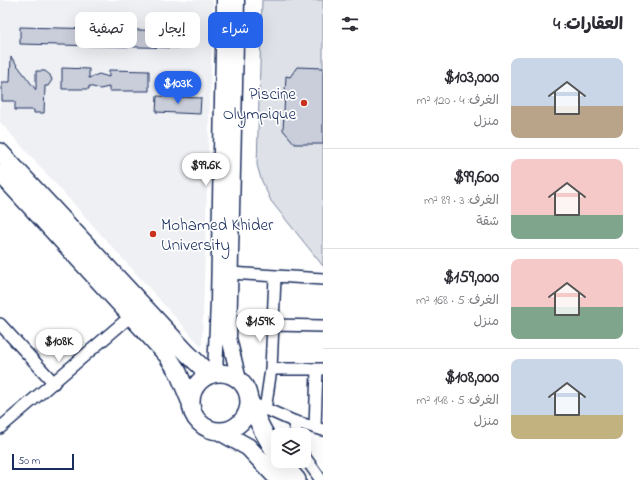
<!DOCTYPE html>
<html lang="ar">
<head>
<meta charset="utf-8">
<style>
  body { margin:0; font-family:"Indie Flower","Playpen Sans Arabic",sans-serif; background:#f7f7f7; color:#2b2b33; direction:rtl; height:100vh; display:flex; flex-direction:column; font-size:15px; white-space:nowrap }
  * { box-sizing:border-box; margin:0 }
  p { font-size:13px; color:#7c7c81 }
  .icon { flex:none; width:22px; height:22px; fill:none; stroke:currentColor; stroke-width:2; stroke-linecap:round; stroke-linejoin:round }
  .map { position:relative; flex:1; overflow:hidden; direction:ltr }
  .drawer { display:flex; flex-direction:column; background:#fff; width:316px }
  .drawer>* { flex:none }
  .top-card { position:absolute; left:12px; top:12px; width:251px; height:36px; direction:rtl; display:flex; gap:8px }
  .fabs { position:absolute; left:271px; top:428px; display:grid; gap:8px }
  .fabs a { display:grid; place-items:center; width:40px; height:40px; border-radius:8px; background:#fff; box-shadow:0 4px 16px #0002; font-size:20px }
  .scale { position:absolute; left:12px; bottom:10px; width:62px; box-sizing:border-box; padding-left:4px; border:2px solid #1b2f5e; border-top:0; font-size:11px; line-height:14px; white-space:nowrap; color:#1b2f5e; -webkit-text-stroke:3px #fff; paint-order:stroke }
  .price { position:absolute; translate:-50% -34px; padding:0 9px; border-radius:14px; background:#fff; color:#222; font-size:13px; line-height:26px; filter:drop-shadow(0 1px 2px #0008) }
  .price::after { content:''; position:absolute; left:50%; top:24px; width:12px; height:9px; margin-left:-6px; background:inherit; clip-path:polygon(0 0,100% 0,50% 100%) }
  .price.on { background:#2563eb; color:#fff }
  ul { padding:0; list-style:none }
  li { display:flex; align-items:center; gap:12px; height:100px; padding:0 16px }
  li+li { border-top:1px solid #e1e1e2 }
  li span { display:grid; place-items:center; flex:none; width:112px; height:80px; border-radius:8px; color:#555 }
  li>.icon { margin-inline-start:auto }
  span .icon { width:48px; height:48px; fill:#fffc; stroke-width:1 }
  li b { font-size:17px }
  h2 { display:flex; justify-content:space-between; align-items:center; height:48px; padding:0 16px; font-size:17px }
  .pill { padding:0 14px; border-radius:8px; background:#fff; box-shadow:0 4px 16px #0002; font-size:14px; line-height:36px }
  .pill.on { background:#2563eb; color:#fff }
  main { display:flex; flex:1; min-height:0 }
  .map>svg:first-child { display:block }
  .built { fill:#eff0f4 }
  .green { fill:#dee1e7; stroke:#7c88a2 }
  .building { fill:#caceda; stroke:#1b2f5e }
  .lines { fill:none; stroke-linecap:round; stroke-linejoin:round }
  .minor-casing { stroke:#1b2f5e; stroke-width:14 }
  .major-casing { stroke:#1b2f5e; stroke-width:17 }
  .highway-casing { stroke:#1b2f5e; stroke-width:20 }
  .minor { stroke:#fff; stroke-width:11 }
  .major { stroke:#fff; stroke-width:14 }
  .highway { stroke:#fff; stroke-width:17 }
  .poi-dot { fill:#c8321e; stroke:#fff; stroke-width:1.5 }
  .labels { text-anchor:middle; stroke-width:3.5; stroke-linejoin:round; paint-order:stroke }
  .poi-label { font-size:17px; fill:#1b2f5e; stroke:#fff; text-anchor:end }
</style>
</head>
<body>
<main>
<section class="drawer">
<h2>العقارات: 4<svg class="icon" aria-label="filters" viewBox="0 0 24 24"><path d="M4 7h16M4 17h16"/><circle cx="9" cy="7" r="2"/><circle cx="15" cy="17" r="2"/></svg></h2>
<ul>
<li><span style="background:linear-gradient(#c9d6e8 60%,#b9a48a 0)"><svg class="icon" aria-label="home" viewBox="0 0 24 24"><path d="M3 11l9-7 9 7M6 9v11h12V9"/></svg></span><div><b>$103,000</b><p>الغرف: 4 · 120 m²</p><p>منزل</p></div></li>
<li><span style="background:linear-gradient(#f6c9c9 70%,#7fa58c 0)"><svg class="icon" aria-label="home" viewBox="0 0 24 24"><path d="M3 11l9-7 9 7M6 9v11h12V9"/></svg></span><div><b>$99,600</b><p>الغرف: 3 · 89 m²</p><p>شقة</p></div></li>
<li><span style="background:linear-gradient(#f6c9c9 60%,#7fa58c 0)"><svg class="icon" aria-label="home" viewBox="0 0 24 24"><path d="M3 11l9-7 9 7M6 9v11h12V9"/></svg></span><div><b>$159,000</b><p>الغرف: 5 · 168 m²</p><p>منزل</p></div></li>
<li><span style="background:linear-gradient(#c9d6e8 70%,#c2b280 0)"><svg class="icon" aria-label="home" viewBox="0 0 24 24"><path d="M3 11l9-7 9 7M6 9v11h12V9"/></svg></span><div><b>$108,000</b><p>الغرف: 5 · 148 m²</p><p>منزل</p></div></li>
</ul>
</section>
<div class="map">
<svg width="323" height="480" viewBox="0 0 323 480">
  <rect width="100%" height="100%" fill="#fff"/>
  <filter id="ink" filterUnits="userSpaceOnUse"><feTurbulence type="fractalNoise" baseFrequency=".025" numOctaves="2"/><feDisplacementMap in="SourceGraphic" scale="8" xChannelSelector="R" yChannelSelector="G"/><feConvolveMatrix kernelMatrix="1 2 1 2 8 2 1 2 1" color-interpolation-filters="sRGB"/></filter>
  <g filter="url(#ink)">
    <path class="built" d="M 0,0 L 213,0 L 202,347 L 0,122 Z"/>
    <path class="green" d="M 262,0 L 323,0 L 323,266 L 271,201 L 261,179 L 257,165 Z"/>
    <path class="building" d="M 20,27 L 179,31 L 179,48 L 20,44 Z
      M 11,57 L 36,90 L 36,71 L 45,71 L 50,75 L 52,80 L 48,86 L 45,86 L 44,113 L 34,113 L 34,110 L 15,110 L 15,101 L 2,101 L 2,82 L 10,82 Z
      M 297,67 L 323,68 L 323,144 L 295,144 L 283,130 L 286,76 L 290,77 Z
      M 62,68 L 89,69 L 89,78 L 99,74 L 109,77 L 109,70 L 149,71 L 149,91 L 109,91 L 109,87 L 100,89 L 89,86 L 89,89 L 62,89 Z
      M 157,96 L 201,98 L 200,114 L 156,112 Z"/>
    <g class="lines">
      <defs>
        <path id="minor" d="M 230,273 L 323,279
          M 0,324 L 54,383
          M 272,325 L 323,326
          M 271,369 L 323,369
          M 259,406 L 293,421 L 323,430
          M 265,410 L 271,369 L 275,277
          M 293,421 L 297,435
          M 0,428 L 132,315
          M 315,428 L 317,369
          M 304,456 L 321,480"/>
        <path id="major" d="M 237,0 L 229,338 L 239,380
          M 215,374 L 218,301 L 224,0"/>
        <path id="highway" d="M 0,152 L 187,353 L 210,375
          M 0,173 L 167,355 L 178,372 L 191,403
          M191 402a29 29 0 1 1 58 0a29 29 0 1 1-58 0Z
          M 249,399 C 256,419 266,438 278,456
          M 219,431 L 248,447 L 279,480
          M 281,461 L 297,480"/>
      </defs>
      <use href="#minor" class="minor-casing"/>
      <use href="#major" class="major-casing"/>
      <use href="#highway" class="highway-casing"/>
      <use href="#minor" class="minor"/>
      <use href="#major" class="major"/>
      <use href="#highway" class="highway"/>
    </g>
  </g>
  <g class="poi-dot">
    <circle cx="304" cy="103" r="4"/>
    <circle cx="153" cy="234" r="4"/>
  </g>
  <g class="labels">
    <g class="poi-label">
      <text x="296" y="99">Piscine<tspan x="296" dy="20">Olympique</tspan></text>
      <text x="161" y="230" text-anchor="start">Mohamed Khider<tspan x="161" dy="20">University</tspan></text>
    </g>
  </g>
</svg>
<div class="fabs">
<a><svg class="icon" aria-label="layers" viewBox="0 0 24 24"><path d="M12 4l9 5-9 5-9-5zM3 14l9 5 9-5"/></svg></a>
</div>
<div class="scale">50 m</div>
<b class="price on" style="left:178px;top:105px">$103K</b>
<b class="price" style="left:206px;top:187px">$99.6K</b>
<b class="price" style="left:260px;top:343px">$159K</b>
<b class="price" style="left:59px;top:363px">$108K</b>
<div class="top-card">
<a class="pill on">شراء</a>
<a class="pill">إيجار</a>
<a class="pill">تصفية</a>
</div>
</div>
</main>
</body>
</html>
